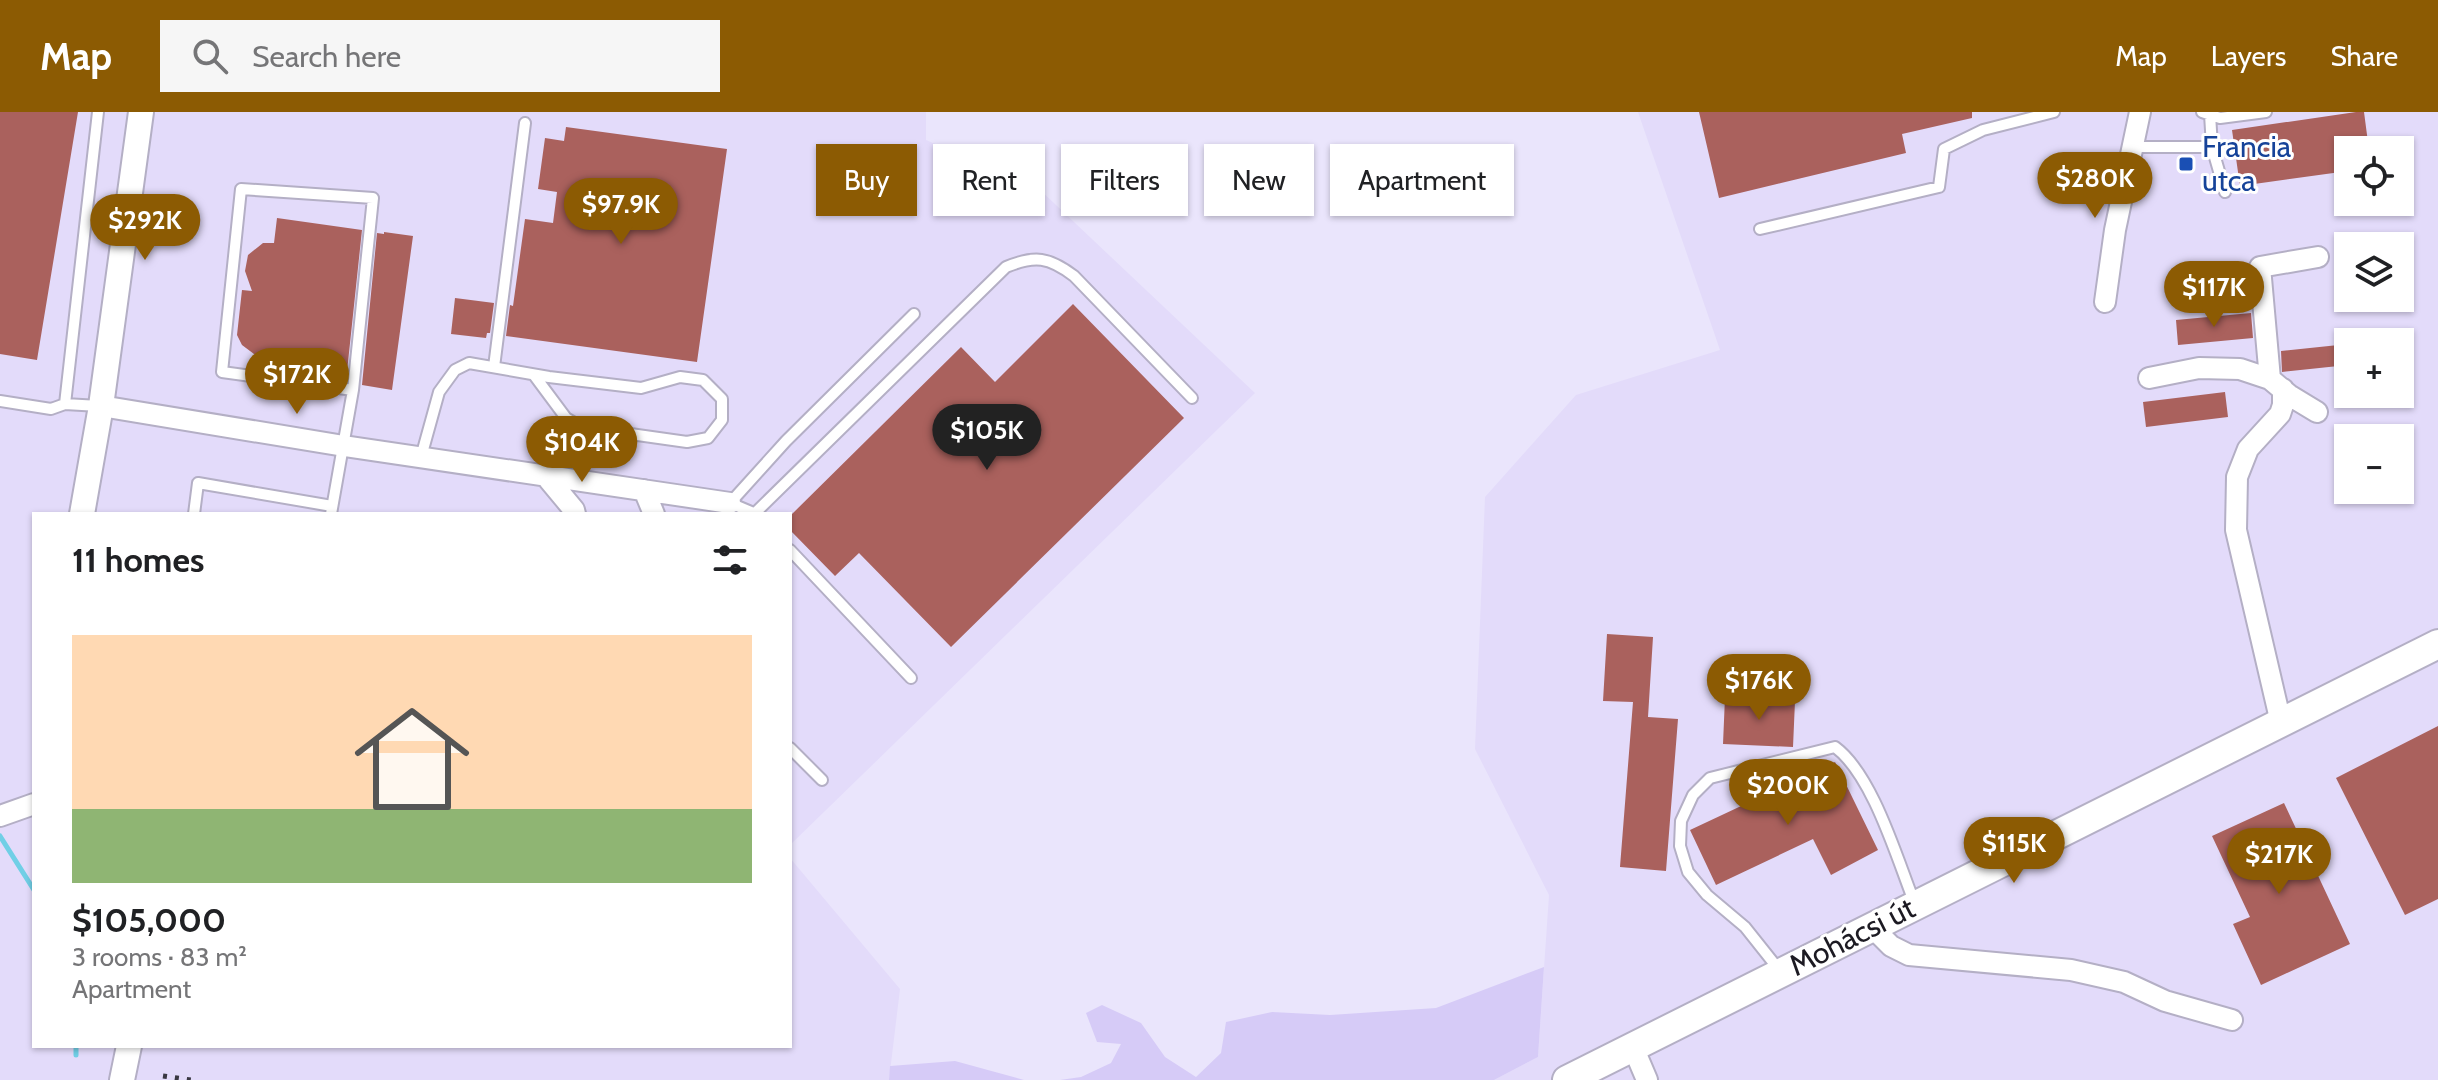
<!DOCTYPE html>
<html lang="en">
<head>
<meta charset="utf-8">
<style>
  body { margin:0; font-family:Cabin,sans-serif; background:#f6f6f6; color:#202124; height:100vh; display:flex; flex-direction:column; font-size:30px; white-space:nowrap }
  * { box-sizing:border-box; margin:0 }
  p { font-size:26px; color:#757577 }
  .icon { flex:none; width:44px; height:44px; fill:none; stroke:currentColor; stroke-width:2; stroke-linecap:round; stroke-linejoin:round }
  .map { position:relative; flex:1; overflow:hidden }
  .sheet { position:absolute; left:32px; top:400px; width:760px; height:536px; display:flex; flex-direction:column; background:#fff; border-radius:0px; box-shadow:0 2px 6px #0004 }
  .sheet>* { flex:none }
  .top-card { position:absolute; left:816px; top:32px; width:760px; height:72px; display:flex; gap:16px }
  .buttons { position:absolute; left:2334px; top:24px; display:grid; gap:16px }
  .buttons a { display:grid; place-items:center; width:80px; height:80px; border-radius:0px; background:#fff; box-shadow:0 2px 6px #0004; font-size:40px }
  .price { position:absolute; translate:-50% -68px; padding:0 18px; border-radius:28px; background:#8c5b03; color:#fff; font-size:26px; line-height:52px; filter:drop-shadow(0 2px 4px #0008) }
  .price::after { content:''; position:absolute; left:50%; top:48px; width:24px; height:18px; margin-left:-12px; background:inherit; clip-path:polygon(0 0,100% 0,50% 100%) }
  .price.selected { background:#222; color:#fff }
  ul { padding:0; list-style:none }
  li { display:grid; align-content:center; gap:16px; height:424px; padding:0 40px }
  li span { display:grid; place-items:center; height:248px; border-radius:0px; color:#555 }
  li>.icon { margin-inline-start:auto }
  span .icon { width:144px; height:144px; fill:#fffc; stroke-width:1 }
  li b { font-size:34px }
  h2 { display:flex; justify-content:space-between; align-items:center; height:96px; padding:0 40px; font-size:34px }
  .pill { padding:0 28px; border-radius:0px; background:#fff; box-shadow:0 2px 6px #0004; font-size:28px; line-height:72px }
  .pill.selected { background:#8c5b03; color:#fff }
  header { display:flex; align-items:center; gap:48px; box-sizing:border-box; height:112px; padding:0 40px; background:#8c5b03; color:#fff }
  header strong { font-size:38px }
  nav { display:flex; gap:44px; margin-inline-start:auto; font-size:28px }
  .search { width:560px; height:72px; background:#f6f6f6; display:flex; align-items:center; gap:20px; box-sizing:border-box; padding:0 28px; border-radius:0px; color:#757577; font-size:30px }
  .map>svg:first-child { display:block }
  .built { fill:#e3dbfa; fill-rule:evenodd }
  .green { fill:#d6cbf7 }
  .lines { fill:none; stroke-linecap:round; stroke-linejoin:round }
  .stream { stroke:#70cfe6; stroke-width:5 }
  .building { fill:#aa615d }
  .service-casing { stroke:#b4afc5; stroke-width:14 }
  .minor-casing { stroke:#b4afc5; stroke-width:24 }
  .tertiary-casing { stroke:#b4afc5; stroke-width:28 }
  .secondary-casing { stroke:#b4afc5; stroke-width:32 }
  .service { stroke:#fff; stroke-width:10 }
  .minor { stroke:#fff; stroke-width:20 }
  .tertiary { stroke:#fff; stroke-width:24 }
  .secondary { stroke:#fff; stroke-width:28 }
  .rail { stroke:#3a3842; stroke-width:5; stroke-dasharray:4 8; stroke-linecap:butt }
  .transit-dot { fill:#1a4fb4; stroke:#fff; stroke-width:3 }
  .labels { text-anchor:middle; stroke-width:6; stroke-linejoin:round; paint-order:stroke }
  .transit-label { font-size:30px; fill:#164399; stroke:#fff; text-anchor:start }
  .street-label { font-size:30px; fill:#1c1a22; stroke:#fff }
</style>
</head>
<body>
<header>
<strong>Map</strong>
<div class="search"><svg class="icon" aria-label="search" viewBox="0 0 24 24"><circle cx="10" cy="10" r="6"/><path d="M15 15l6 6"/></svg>Search here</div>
<nav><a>Map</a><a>Layers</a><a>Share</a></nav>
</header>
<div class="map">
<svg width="2438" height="968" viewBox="0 0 2438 968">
  <rect width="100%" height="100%" fill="#eae5fc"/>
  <path class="built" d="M 0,0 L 926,0 L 926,28 L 1038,76 L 1255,281 L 790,733 L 790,402 L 34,402 L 34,934 L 790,934 L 790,746 L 900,877 L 889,968 L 0,968 Z
    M 1638,0 L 2438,0 L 2438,968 L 1494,968 L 1538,945 L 1549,783 L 1475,637 L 1485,385 L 1576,283 L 1720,238 ZM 2348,38 L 2400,38 L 2400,90 L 2348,90 ZM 2348,134 L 2400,134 L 2400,186 L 2348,186 ZM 2348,230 L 2400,230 L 2400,282 L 2348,282 ZM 2348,326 L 2400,326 L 2400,378 L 2348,378 Z"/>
  <path class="green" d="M 1544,855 L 1538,945 L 1494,968 L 1060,968 L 1081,965 L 1111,951 L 1121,932 L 1097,930 L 1086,901 L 1102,893 L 1141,911 L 1165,945 L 1196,965 L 1221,941 L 1226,910 L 1272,900 L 1330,903 L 1436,896 Z
    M 955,949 L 1024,968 L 889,968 L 890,954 Z"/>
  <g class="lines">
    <path class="stream" d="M 0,724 L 34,778
      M 76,943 L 76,934"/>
  </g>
  <path class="building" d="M 0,0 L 78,0 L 37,248 L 0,242 Z
    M 1699,0 L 1972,0 L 1972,6 L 1902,22 L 1906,41 L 1719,86 Z
    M 2356,0 L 2364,0 L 2369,38 L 2348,38 L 2348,59 L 2240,74 L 2232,18 Z
    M 566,15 L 727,37 L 697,250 L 506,224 L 510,193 L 513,194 L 525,107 L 553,111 L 557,80 L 538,77 L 545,26 L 564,29 Z
    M 277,106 L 362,118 L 346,269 L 256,257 L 258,245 L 242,233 L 237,223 L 242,178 L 252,179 L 245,159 L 248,143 L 263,131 L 274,131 Z
    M 384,120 L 413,124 L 392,278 L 362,273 L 377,121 L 384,122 Z
    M 455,186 L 494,191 L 490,221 L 487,221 L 486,226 L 451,222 Z
    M 1073,192 L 1184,306 L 951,535 L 859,441 L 835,464 L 790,418 L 790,404 L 961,235 L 995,270 Z
    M 2251,201 L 2253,226 L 2178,233 L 2176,208 Z
    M 2348,232 L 2348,253 L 2282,260 L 2281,239 Z
    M 2225,280 L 2228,305 L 2146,315 L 2143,290 Z
    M 1607,522 L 1653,525 L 1648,605 L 1678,607 L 1666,759 L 1620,755 L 1633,590 L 1603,589 Z
    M 1725,585 L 1795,589 L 1793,635 L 1723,632 Z
    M 2438,614 L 2438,787 L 2405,803 L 2336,666 Z
    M 1835,650 L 1878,738 L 1831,763 L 1813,727 L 1716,773 L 1690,718 Z
    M 2284,691 L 2350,832 L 2261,873 L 2233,812 L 2250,805 L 2212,724 Z"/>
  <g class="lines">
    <defs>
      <path id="service" d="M 2202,0 L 2220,6 L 2266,0
        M 2132,35 L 2212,35 L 2210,2
        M 2212,35 L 2225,80
        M 1760,117 L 1939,75 L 1944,37 L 1983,18 L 2054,0
        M 494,255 L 525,11
        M 0,289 L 51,297 L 65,292 L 99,294
        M 65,292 L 98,0
        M 421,345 L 439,280 L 455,258 L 469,251 L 549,265 L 641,276 L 680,265 L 703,268 L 722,287 L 722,308 L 708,326 L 687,330 L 581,315 L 566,306 L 534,263
        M 755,401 L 1006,155 C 1035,143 1049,145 1074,164 L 1192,286
        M 194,402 L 198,371 L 332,394
        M 331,402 L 353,278 L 222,260 L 241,77 L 373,86 L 353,278
        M 756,402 L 730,391 L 786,329 L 914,202
        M 790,438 L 911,566
        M 790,636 L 822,668
        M 1780,859 L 1745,815 L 1707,783 L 1688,760 L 1680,734 L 1681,709 L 1693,683 L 1710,666 L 1835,635 C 1873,663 1897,747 1915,792"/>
      <path id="minor" d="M 2105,190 L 2115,118 L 2140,0
        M 2149,266 L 2199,256 L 2240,257 L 2270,267 L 2289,283 L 2317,300
        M 2270,267 L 2260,155 L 2318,145
        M 101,294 L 344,334 L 730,391
        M 545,363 L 574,398 L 575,402
        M 644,378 L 654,402
        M 2281,611 L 2236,418 L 2237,365 L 2248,337 L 2280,302 L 2283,293 L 2283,277
        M 0,704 L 34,692
        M 1872,815 L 1891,834 L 1909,843 L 2071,858 L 2124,870 L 2165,889 L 2232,908
        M 1633,935 L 1647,968"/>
      <path id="tertiary" d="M 82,402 L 101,294 L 141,0
        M 122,968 L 129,934"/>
      <path id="secondary" d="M 1567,968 L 2438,532"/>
    </defs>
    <use href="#service" class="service-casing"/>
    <use href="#minor" class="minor-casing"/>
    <use href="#tertiary" class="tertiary-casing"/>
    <use href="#secondary" class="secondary-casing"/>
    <use href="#service" class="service"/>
    <use href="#minor" class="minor"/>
    <use href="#tertiary" class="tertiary"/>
    <use href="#secondary" class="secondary"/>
    <path class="rail" d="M 163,964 L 191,968"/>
  </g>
  <rect class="transit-dot" x="2178" y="44" width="16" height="16" rx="4"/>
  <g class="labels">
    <g class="transit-label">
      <text x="2202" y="45">Francia<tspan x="2202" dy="34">utca</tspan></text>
    </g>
    <g class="street-label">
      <text transform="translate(1852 825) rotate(-27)" y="10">Mohácsi út</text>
    </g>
  </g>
</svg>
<div class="buttons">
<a><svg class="icon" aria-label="locate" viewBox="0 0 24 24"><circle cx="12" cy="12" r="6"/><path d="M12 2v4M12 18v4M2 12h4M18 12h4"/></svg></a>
<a><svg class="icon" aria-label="layers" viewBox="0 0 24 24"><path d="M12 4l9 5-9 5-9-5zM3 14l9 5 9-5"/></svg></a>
<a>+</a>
<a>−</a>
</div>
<b class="price" style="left:2095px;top:108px">$280K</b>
<b class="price" style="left:621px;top:134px">$97.9K</b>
<b class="price" style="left:145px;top:150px">$292K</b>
<b class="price" style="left:2214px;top:217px">$117K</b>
<b class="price" style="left:297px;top:304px">$172K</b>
<b class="price selected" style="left:987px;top:360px">$105K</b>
<b class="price" style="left:582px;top:372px">$104K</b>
<b class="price" style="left:1759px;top:610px">$176K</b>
<b class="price" style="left:1788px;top:715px">$200K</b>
<b class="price" style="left:2014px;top:773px">$115K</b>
<b class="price" style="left:2279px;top:784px">$217K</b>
<div class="top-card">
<a class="pill selected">Buy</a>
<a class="pill">Rent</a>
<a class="pill">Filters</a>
<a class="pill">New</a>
<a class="pill">Apartment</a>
</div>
<section class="sheet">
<h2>11 homes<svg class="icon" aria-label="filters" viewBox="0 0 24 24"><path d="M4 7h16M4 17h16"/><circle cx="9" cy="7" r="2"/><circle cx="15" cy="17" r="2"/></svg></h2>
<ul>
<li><span style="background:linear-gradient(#ffd9b3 70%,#8fb573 0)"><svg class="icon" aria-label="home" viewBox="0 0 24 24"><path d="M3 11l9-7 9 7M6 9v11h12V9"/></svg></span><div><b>$105,000</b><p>3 rooms · 83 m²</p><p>Apartment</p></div></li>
</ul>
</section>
</div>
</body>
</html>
